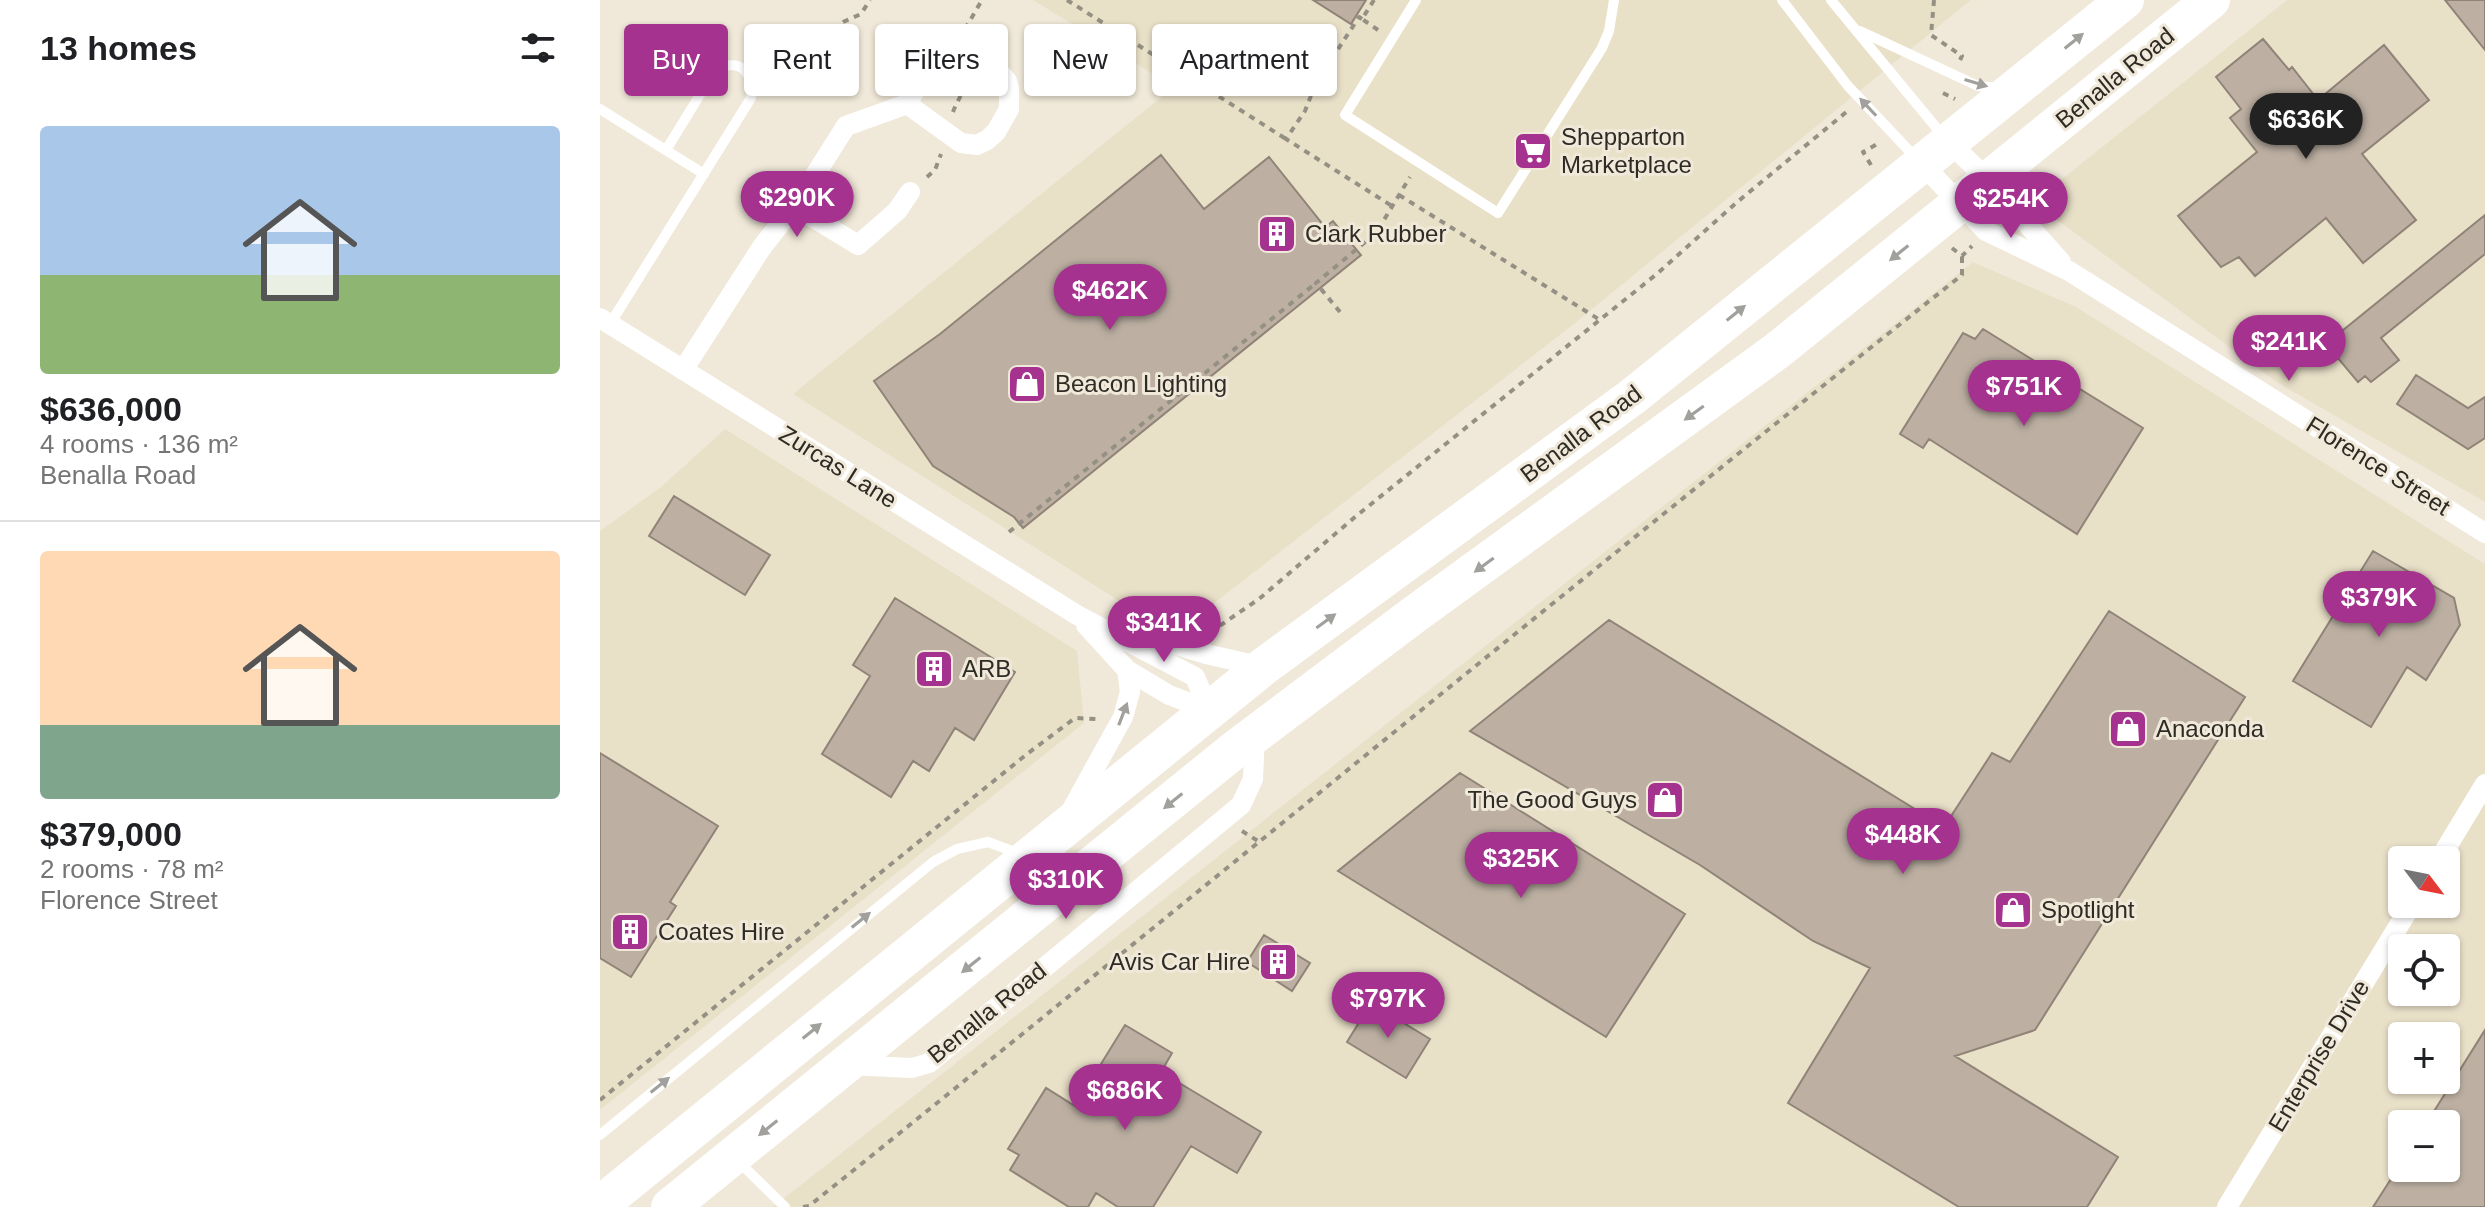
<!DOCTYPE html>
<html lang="en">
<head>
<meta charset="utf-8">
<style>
  body { margin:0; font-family:Helvetica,sans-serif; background:#f2f2f2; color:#202124; height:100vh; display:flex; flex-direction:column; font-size:30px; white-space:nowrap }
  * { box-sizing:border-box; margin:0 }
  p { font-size:26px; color:#757577 }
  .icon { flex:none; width:44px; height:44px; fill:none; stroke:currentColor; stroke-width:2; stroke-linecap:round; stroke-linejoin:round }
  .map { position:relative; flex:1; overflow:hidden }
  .details { display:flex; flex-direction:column; background:#fff; width:600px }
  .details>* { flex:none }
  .banner { position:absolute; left:24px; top:24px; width:760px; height:72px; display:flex; gap:16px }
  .needle { width:52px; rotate:122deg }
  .buttons { position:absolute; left:1788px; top:846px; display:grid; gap:16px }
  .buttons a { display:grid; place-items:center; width:72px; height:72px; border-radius:8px; background:#fff; box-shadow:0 2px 6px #0004; font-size:40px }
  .price { position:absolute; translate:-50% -68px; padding:0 18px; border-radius:28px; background:#a4328e; color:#fff; font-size:26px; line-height:52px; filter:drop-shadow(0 2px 4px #0008) }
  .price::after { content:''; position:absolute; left:50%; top:48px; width:24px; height:18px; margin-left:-12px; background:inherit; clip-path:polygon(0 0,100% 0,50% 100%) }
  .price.selected { background:#222; color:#fff }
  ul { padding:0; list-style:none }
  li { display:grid; align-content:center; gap:16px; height:424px; padding:0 40px }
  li+li { border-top:2px solid #e0e0e0 }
  li span { display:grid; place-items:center; height:248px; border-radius:8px; color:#555 }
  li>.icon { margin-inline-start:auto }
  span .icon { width:144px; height:144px; fill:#fffc; stroke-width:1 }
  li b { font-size:34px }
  h2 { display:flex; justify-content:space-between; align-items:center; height:96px; padding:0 40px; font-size:34px }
  .tag { padding:0 28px; border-radius:8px; background:#fff; box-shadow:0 2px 6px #0004; font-size:28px; line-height:72px }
  .tag.selected { background:#a4328e; color:#fff }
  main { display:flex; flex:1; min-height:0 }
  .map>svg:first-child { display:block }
  .built { fill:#e9e0c8; fill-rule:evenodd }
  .building { fill:#bdb0a3; stroke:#908377; stroke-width:2 }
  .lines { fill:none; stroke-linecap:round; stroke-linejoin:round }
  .path { stroke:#959084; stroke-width:4; stroke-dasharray:6 6; stroke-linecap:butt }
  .lane { stroke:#fff; stroke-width:10 }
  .street { stroke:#fff; stroke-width:20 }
  .highway { stroke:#fff; stroke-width:38 }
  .oneway { fill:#a1a09d }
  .labels { text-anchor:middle; stroke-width:6; stroke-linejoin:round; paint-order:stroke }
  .street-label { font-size:24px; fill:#2e2b25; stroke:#f0e9d9 }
  .poi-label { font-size:24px; fill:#2e2b25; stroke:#f0e9d9; text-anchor:start }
</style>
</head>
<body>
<main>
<section class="details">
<h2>13 homes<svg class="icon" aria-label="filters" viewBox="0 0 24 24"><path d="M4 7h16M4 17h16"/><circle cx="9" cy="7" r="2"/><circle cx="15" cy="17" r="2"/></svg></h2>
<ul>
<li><span style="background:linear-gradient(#a9c7e8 60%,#8fb573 0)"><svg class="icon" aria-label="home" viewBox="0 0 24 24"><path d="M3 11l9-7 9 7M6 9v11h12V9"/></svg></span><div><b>$636,000</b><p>4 rooms · 136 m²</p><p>Benalla Road</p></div></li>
<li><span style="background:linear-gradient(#ffd9b3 70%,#7fa58c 0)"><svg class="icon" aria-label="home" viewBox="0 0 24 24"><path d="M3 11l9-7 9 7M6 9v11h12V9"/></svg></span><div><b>$379,000</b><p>2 rooms · 78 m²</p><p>Florence Street</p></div></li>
</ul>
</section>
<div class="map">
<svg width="1885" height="1207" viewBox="0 0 1885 1207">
  <rect width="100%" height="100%" fill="#f0e9d9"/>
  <path class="built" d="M 433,0 L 1371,0 L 970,327 L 573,635 L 193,394 L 574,87 Z
    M 1687,0 L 1885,0 L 1885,502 L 1678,383 L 1433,202 Z
    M 1373,262 L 1476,307 L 1885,564 L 1885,1207 L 173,1207 ZM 1802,860 L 1846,860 L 1846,904 L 1802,904 ZM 1802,948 L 1846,948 L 1846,992 L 1802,992 ZM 1802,1036 L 1846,1036 L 1846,1080 L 1802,1080 ZM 1802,1124 L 1846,1124 L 1846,1168 L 1802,1168 Z
    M 125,429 L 477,651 L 484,723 L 0,1110 L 0,531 L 61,487 Z"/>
  <path class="building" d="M 713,0 L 766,0 L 751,24 Z
    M 1845,0 L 1885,0 L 1885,50 Z
    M 1663,39 L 1689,70 L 1692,67 L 1718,100 L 1784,45 L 1829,100 L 1762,154 L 1816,220 L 1763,263 L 1726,218 L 1655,276 L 1639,257 L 1621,267 L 1578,216 L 1657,152 L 1630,118 L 1641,109 L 1616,77 Z
    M 561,155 L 604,209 L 669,157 L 725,227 L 733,221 L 761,255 L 423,528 L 414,517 L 333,466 L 274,381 L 340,334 Z
    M 1885,215 L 1885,254 L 1781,338 L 1799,360 L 1771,382 L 1765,376 L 1758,382 L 1726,344 Z
    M 1383,329 L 1543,428 L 1477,534 L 1329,439 L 1323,448 L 1300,434 L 1363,333 L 1375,339 Z
    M 1816,375 L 1868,408 L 1885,397 L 1885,438 L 1868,449 L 1797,404 Z
    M 74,496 L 170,555 L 145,595 L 49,536 Z
    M 1773,551 L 1854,598 L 1860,625 L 1826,680 L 1807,667 L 1771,727 L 1693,681 Z
    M 295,598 L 415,672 L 374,740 L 355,728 L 329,771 L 313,761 L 291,797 L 222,754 L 270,676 L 253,665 Z
    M 1509,611 L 1645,697 L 1435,1030 L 1355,1056 L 1518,1157 L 1487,1207 L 1359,1207 L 1188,1103 L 1270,968 L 1213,941 L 1100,865 L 870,731 L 1009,620 L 1344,827 L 1392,753 L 1410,762 Z
    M 0,753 L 118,826 L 70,902 L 76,906 L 31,977 L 0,958 Z
    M 860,773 L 1085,914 L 1006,1037 L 738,871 Z
    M 664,935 L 710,963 L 692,991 L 647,962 Z
    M 771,1003 L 830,1039 L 806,1078 L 747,1042 Z
    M 525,1025 L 572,1053 L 561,1072 L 661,1132 L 637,1173 L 591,1146 L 553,1207 L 518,1207 L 496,1193 L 488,1207 L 469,1207 L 410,1170 L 419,1155 L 408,1149 L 446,1088 L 475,1106 Z
    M 1885,1030 L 1885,1207 L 1773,1207 L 1798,1168 L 1846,1168 L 1846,1124 L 1826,1124 Z"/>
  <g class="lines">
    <path class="path" d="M 467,0 L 686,139
      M 774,0 L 762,19 L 778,30
      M 1334,0 L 1331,35 L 1362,56 L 1360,60
      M 762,19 L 759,17 L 716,83 L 705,111 L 686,139 L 792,206
      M 365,29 L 382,0
      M 165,72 L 189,67 L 201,52 L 218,45 L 243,22 L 261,14 L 270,0
      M 1343,93 L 1355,99
      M 353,112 C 357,100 367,89 366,76
      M 1271,165 L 1263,152 L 1281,142
      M 327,177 L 335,170 L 341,154
      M 799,195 L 1000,320
      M 1431,197 L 1442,188 L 1437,181
      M 1352,248 L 1362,256 L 1372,246
      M 740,312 L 716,283 L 776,233 L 810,177
      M 409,532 L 716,283
      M 614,635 L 615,629 L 659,599 L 755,517 L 1058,273 L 1136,203 L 1250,109
      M 642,831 L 658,841
      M 0,1100 L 427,754 L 475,718 L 496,719
      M 203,1207 L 209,1206 C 594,897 975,582 1362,275 L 1362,256"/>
    <path class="lane" d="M 816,0 L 745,115 L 898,213 L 1002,48 L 1009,31 L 1014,0
      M 1182,0 L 1248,86 L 1317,159
      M 1231,0 L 1344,137
      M 1260,31 L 1378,86 L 1399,88
      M 0,109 L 104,174
      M 10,324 L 151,98 C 154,72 139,55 114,72 L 66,150
      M 0,1135 L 333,862 L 357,849 L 388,842 L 418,853
      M 138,1161 L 185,1207"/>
    <path class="street" d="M 1348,141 L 1388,180 L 1461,262
      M 1321,163 L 1386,231 L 1469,271 L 1885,533
      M 194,206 L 258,245 L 297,211 L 310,192
      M 0,318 L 477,615 L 595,677 L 609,710
      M 83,370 L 162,247 L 201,197 L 246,126 L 307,104 L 330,64 L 339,54 L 347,50 L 364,51 L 400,73 L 407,81 L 409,89 L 409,109 L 396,132 L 387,140 L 377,145 L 361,143 L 307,104
      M 486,625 L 527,670 L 569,695 L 609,710
      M 523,629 L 606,654 L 663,667
      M 471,811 L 523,717 L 530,692 L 527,670
      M 1839,860 L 1885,784
      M 248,1065 L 312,1068 L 329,1063 L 641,805 L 653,779 L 655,735
      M 1627,1207 L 1812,904"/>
    <path class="highway" d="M 0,1205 L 663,667 L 1032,397 L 1525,0
      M 70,1207 L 633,751 L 815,614 L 1178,350 L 1611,0"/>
  </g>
  <defs><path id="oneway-solid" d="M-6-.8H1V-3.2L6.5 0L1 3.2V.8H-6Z" transform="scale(2)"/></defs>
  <g class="oneway">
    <use href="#oneway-solid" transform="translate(1474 41) rotate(-39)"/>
    <use href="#oneway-solid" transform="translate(1376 83) rotate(17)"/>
    <use href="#oneway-solid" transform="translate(1268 107) rotate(-133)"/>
    <use href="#oneway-solid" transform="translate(1299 253) rotate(141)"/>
    <use href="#oneway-solid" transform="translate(1136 313) rotate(-39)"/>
    <use href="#oneway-solid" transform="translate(1094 413) rotate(144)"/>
    <use href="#oneway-solid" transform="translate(884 565) rotate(144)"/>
    <use href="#oneway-solid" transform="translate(726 621) rotate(-36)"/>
    <use href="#oneway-solid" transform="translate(523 714) rotate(-69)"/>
    <use href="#oneway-solid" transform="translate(573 801) rotate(141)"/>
    <use href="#oneway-solid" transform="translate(261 920) rotate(-39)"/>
    <use href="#oneway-solid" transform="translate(371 965) rotate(141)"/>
    <use href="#oneway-solid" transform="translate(212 1031) rotate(-39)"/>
    <use href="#oneway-solid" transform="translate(60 1085) rotate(-39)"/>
    <use href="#oneway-solid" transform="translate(168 1128) rotate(141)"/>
  </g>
  <defs>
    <symbol id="supermarket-square" viewBox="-11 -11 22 22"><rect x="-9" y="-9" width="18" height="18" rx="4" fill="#a4328e" stroke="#f0e9d9"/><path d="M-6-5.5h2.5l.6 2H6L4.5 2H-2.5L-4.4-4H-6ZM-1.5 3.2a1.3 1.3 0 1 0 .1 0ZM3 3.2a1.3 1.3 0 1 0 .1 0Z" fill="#fff"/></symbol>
    <symbol id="building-square" viewBox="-11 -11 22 22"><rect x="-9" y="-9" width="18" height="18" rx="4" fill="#a4328e" stroke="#f0e9d9"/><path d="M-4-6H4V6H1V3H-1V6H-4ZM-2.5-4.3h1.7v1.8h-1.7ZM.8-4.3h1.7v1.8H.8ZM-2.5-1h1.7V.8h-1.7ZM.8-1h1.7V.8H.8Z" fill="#fff"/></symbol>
    <symbol id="shop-square" viewBox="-11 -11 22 22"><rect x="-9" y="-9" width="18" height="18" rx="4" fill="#a4328e" stroke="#f0e9d9"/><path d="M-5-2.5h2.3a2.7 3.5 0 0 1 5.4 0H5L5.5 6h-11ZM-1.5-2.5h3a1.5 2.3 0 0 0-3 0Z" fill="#fff"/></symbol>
  </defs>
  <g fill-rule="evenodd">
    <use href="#supermarket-square" x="911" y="129" width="44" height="44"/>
    <use href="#building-square" x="655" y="212" width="44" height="44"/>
    <use href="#shop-square" x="405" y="362" width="44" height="44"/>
    <use href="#building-square" x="312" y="647" width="44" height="44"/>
    <use href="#shop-square" x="1506" y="707" width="44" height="44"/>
    <use href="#shop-square" x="1043" y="778" width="44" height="44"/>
    <use href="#shop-square" x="1391" y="888" width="44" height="44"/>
    <use href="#building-square" x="8" y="910" width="44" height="44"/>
    <use href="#building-square" x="656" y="940" width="44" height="44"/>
  </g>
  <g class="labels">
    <g class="street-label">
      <text transform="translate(1515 78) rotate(-39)" y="8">Benalla Road</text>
      <text transform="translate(981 434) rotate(-37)" y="8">Benalla Road</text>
      <text transform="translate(1778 466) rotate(32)" y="8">Florence Street</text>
      <text transform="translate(238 467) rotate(32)" y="8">Zurcas Lane</text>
      <text transform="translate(387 1013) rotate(-39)" y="8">Benalla Road</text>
      <text transform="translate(1719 1056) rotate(-59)" y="8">Enterprise Drive</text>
    </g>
    <g class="poi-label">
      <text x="961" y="145">Shepparton<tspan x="961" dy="28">Marketplace</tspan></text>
      <text x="705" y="242">Clark Rubber</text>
      <text x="455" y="392">Beacon Lighting</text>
      <text x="362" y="677">ARB</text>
      <text x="1556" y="737">Anaconda</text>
      <text x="1037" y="808" text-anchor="end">The Good Guys</text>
      <text x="1441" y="918">Spotlight</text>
      <text x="58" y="940">Coates Hire</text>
      <text x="650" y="970" text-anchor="end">Avis Car Hire</text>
    </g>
  </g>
</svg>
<div class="buttons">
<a><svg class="needle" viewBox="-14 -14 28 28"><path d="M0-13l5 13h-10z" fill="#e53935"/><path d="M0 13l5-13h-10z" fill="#757577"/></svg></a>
<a><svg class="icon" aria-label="locate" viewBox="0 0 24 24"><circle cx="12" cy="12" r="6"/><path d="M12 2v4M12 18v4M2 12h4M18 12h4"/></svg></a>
<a>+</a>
<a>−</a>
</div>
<b class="price selected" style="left:1706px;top:161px">$636K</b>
<b class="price" style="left:197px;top:239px">$290K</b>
<b class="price" style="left:1411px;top:240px">$254K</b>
<b class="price" style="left:510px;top:332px">$462K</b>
<b class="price" style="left:1689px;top:383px">$241K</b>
<b class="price" style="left:1424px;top:428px">$751K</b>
<b class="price" style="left:1779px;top:639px">$379K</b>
<b class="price" style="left:564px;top:664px">$341K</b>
<b class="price" style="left:1303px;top:876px">$448K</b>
<b class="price" style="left:921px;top:900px">$325K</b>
<b class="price" style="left:466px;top:921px">$310K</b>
<b class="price" style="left:788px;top:1040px">$797K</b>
<b class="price" style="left:525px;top:1132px">$686K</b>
<div class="banner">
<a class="tag selected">Buy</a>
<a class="tag">Rent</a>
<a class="tag">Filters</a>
<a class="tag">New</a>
<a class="tag">Apartment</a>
</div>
</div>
</main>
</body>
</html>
